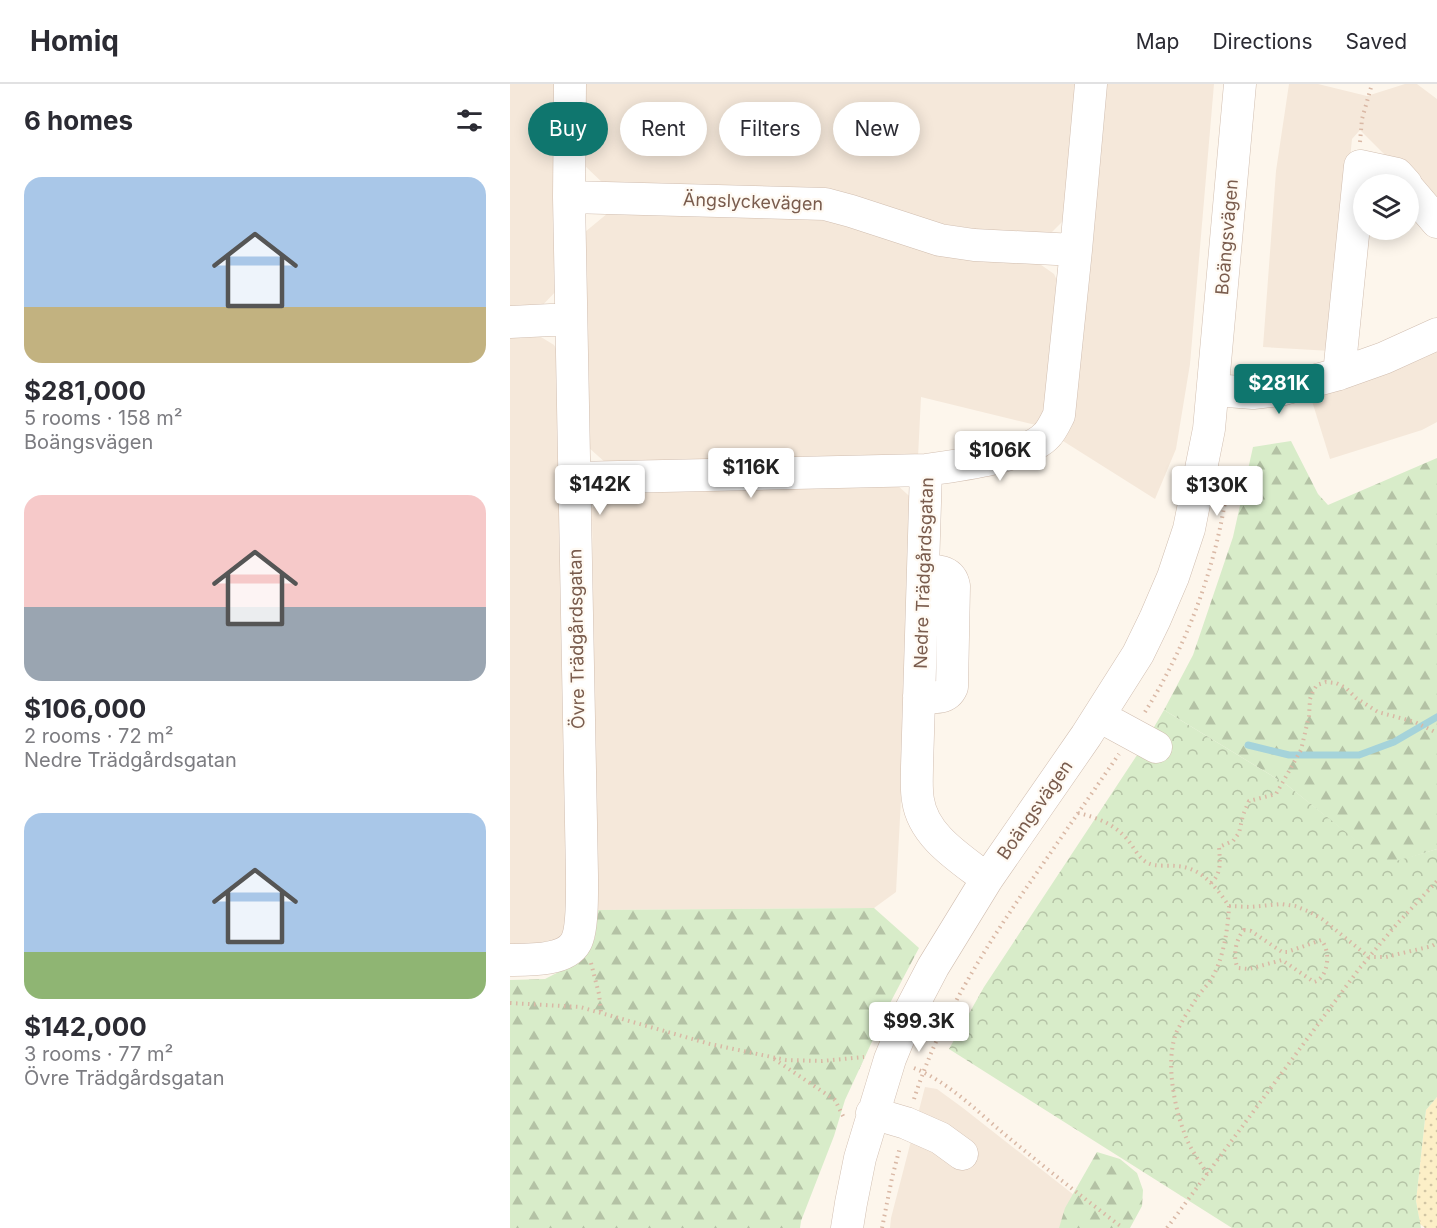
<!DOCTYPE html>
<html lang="en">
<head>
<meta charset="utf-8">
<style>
  body { margin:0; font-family:Inter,sans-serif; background:#f2f2f3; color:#2b2b33; height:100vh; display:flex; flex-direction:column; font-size:22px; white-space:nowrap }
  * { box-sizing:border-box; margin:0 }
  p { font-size:20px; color:#7c7c81 }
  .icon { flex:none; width:33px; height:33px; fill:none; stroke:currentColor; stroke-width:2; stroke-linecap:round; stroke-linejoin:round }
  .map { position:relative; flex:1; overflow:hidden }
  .side { display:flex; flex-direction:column; background:#fff; width:510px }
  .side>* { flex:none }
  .hud { position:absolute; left:18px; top:18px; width:570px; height:54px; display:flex; gap:12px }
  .controls { position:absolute; left:843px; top:90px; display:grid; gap:12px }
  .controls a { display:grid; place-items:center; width:66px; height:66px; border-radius:50%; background:#fff; box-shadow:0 3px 15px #0003; font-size:30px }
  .price { position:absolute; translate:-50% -51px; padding:0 14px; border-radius:6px; background:#fff; color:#222; font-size:20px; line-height:39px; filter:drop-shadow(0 2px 3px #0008) }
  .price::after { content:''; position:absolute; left:50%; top:36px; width:18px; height:14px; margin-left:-9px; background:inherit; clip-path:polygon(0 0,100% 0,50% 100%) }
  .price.on { background:#0f766e; color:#fff }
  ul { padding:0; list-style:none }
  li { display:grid; align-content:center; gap:12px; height:318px; padding:0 24px }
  li span { display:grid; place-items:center; height:186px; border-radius:18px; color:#555 }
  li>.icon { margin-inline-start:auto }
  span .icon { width:108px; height:108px; fill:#fffc; stroke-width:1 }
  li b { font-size:26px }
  h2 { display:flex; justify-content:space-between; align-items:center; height:72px; padding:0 24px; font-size:26px }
  .pill { padding:0 21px; border-radius:27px; background:#fff; box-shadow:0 3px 15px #0003; font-size:21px; line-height:54px }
  .pill.on { background:#0f766e; color:#fff }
  header { display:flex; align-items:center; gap:36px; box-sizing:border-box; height:84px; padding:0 30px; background:#fff; border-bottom:2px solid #e1e1e2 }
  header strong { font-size:28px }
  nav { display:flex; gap:33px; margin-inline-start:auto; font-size:21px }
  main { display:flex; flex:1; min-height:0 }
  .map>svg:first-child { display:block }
  .residential { fill:#f5e8da }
  .forest { fill:url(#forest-firs) }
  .sand { fill:url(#sand-dots) }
  .park { fill:url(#park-crowns) }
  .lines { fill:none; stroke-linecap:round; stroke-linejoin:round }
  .stream { stroke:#a5d3da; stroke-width:7 }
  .minor-casing { stroke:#d1beb0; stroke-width:33 }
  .path { stroke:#d9b8a5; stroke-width:4; stroke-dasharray:1.5 4.5; stroke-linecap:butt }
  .minor { stroke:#fff; stroke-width:32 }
  .labels { text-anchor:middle; stroke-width:4.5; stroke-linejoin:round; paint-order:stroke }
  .street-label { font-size:18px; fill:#7a5c4d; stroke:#fffaf3 }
</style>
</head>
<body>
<header>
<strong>Homiq</strong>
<nav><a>Map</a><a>Directions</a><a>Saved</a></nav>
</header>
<main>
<section class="side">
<h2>6 homes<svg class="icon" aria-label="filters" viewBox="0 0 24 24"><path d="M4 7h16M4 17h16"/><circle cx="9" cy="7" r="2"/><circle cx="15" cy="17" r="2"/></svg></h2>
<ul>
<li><span style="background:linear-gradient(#a9c7e8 70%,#c2b280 0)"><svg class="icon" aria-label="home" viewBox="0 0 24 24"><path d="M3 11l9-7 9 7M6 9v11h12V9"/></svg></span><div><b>$281,000</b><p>5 rooms · 158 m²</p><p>Boängsvägen</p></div></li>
<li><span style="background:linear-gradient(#f6c9c9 60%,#9aa5b1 0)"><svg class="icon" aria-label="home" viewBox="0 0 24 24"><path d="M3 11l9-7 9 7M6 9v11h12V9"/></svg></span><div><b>$106,000</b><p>2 rooms · 72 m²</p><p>Nedre Trädgårdsgatan</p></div></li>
<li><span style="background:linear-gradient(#a9c7e8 75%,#8fb573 0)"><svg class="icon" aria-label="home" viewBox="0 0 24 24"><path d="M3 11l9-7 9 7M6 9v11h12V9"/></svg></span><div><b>$142,000</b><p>3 rooms · 77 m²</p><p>Övre Trädgårdsgatan</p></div></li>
</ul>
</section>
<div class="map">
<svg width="927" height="1144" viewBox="0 0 927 1144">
  <defs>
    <pattern id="forest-firs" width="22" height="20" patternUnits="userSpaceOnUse" patternTransform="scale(1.5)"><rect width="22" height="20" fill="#d8ecc9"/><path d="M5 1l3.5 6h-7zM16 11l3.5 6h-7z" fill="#b4c2a5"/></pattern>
    <pattern id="sand-dots" width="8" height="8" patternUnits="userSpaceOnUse" patternTransform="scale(1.5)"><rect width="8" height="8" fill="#fcefc7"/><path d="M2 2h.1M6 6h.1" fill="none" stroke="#d1c5a4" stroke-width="1.8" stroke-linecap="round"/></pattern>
    <pattern id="park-crowns" width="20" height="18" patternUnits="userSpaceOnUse" patternTransform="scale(1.5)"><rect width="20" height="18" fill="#d8ecc9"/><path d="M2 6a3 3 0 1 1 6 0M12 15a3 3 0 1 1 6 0" fill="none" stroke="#b4c2a5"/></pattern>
  </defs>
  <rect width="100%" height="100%" fill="#fdf6ec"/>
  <path class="residential" d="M 0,0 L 47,0 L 49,204 L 27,227 L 0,228 Z
    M 74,0 L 570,0 L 559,131 L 535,155 L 420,138 L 96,102 L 74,81 Z
    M 595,0 L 704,0 L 680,280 L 666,365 L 645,415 L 553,357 L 563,321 Z
    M 779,0 L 808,0 L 857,12 L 895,0 L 907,0 L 927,15 L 927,123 L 850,46 L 842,55 L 821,267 L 753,263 L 766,87 Z
    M 98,129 L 220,131 L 324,137 L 527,178 L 544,190 L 550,203 L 542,326 L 530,342 L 411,313 L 408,373 L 97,380 L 78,363 L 75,148 Z
    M 31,253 L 44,261 L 52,274 L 59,838 L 56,847 L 49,855 L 0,871 L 0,254 Z
    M 927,258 L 927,338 L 912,346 L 820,375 L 802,317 Z
    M 386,400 L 407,419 L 386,808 L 364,824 L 86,826 L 82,424 L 103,406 Z
    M 415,1003 L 427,1005 L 453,1024 L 606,1144 L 380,1144 L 381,1134 Z"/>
  <path class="forest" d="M 781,357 L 808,410 L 818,421 L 927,374 L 927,765 L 876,781 L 777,701 L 654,626 L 683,571 L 723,453 L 743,363 Z
    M 364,824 L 409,864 L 379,921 L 335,1016 L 324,1052 L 291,1137 L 290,1144 L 0,1144 L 0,896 L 35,895 L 68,878 L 85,854 L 86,826 Z
    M 587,1068 L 610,1075 L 627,1089 L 633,1106 L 632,1122 L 620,1144 L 549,1144 L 555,1124 Z"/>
  <path class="sand" d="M 927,1013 L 927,1144 L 915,1144 L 910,1140 L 906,1117 L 916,1026 Z"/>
  <path class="park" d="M 654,626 L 777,701 L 876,780 L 927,765 L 927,1013 L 916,1026 L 906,1117 L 911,1144 L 722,1144 L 439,965 L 474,903 L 633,662 Z"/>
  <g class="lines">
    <path class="stream" d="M 738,661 L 779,671 L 849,671 L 884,658 L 927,633"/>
    <defs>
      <path id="minor" d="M 898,104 L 927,138
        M 59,113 L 315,120 L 341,127 L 430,156 L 464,161 L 566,166
        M 0,238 L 61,235
        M 829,290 L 850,82 L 887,90 L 896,100
        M 704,306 L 743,309 L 770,306 L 829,290 L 874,274 L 927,250
        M 64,394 L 416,386
        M 409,612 C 422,613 436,617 442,603 L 444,502 C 441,486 427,487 413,486
        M 589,632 L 646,663
        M 477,795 C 450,774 413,752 408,716 C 406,705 407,693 407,683 L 416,386 C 445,382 518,373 537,351 C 542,346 546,337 549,331 L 566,166 L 581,0
        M 0,876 C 19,876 56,877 66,858 C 73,845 72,806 72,791 L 59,113 L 60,0
        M 362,1029 L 396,1039 L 430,1054 L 452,1070
        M 337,1144 L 341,1119 L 350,1074 L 380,975 L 399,929 L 423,883 L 477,795 L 576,652 L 628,570 L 645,535 L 663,493 L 679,445 L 699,345 L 730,0"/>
    </defs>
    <use href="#minor" class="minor-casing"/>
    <path class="path" d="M 850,58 L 852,35 L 862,0
      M 635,628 C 680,556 710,473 719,388
      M 568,729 C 586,733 604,740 617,755 C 623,762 629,775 638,779 C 645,783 657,781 666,782 C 691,783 706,803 719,822 C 718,845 713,878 700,897 C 697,902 692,906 689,911 C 681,922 673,935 667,947 C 654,977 665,1029 678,1058 C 683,1069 691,1079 697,1090
      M 701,799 C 712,789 710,777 709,763 L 723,757 L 729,749 L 733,731 L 739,717 L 766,710 L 791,666 L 799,632 L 800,615 L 803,607 L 807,601 L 816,598 L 826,599 L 836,604 L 846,614 L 868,628 L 905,638 L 927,649
      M 719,822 L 740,823 L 771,820 L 785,822 L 800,828 L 812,835 L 859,873 L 876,873 L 922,862 L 927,859
      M 734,846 L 741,847 L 772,868 L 777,868 L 811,856 C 821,866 819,894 804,898 L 772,876 L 739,885 L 728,884 C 722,874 726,854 734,846 Z
      M 81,879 L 89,910 L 91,928
      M 0,919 L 70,923 L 200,960 L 276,976 L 312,977 L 354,973
      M 264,975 L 325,1016 L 334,1034
      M 404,984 C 438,998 466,1026 493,1049 C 533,1082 572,1113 613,1144
      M 404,1015 C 431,931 478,859 528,787 C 555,748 582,709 609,670
      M 372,1144 L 382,1094 L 390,1063
      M 657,1144 L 849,885 L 886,841 L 927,797"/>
    <use href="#minor" class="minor"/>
  </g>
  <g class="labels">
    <g class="street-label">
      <text transform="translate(243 118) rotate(2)" y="6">Ängslyckevägen</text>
      <text transform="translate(717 153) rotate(-85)" y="6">Boängsvägen</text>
      <text transform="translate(414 489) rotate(-88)" y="6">Nedre Trädgårdsgatan</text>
      <text transform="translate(67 555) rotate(-91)" y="6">Övre Trädgårdsgatan</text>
      <text transform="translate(525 726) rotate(-55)" y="6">Boängsvägen</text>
    </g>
  </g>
</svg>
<div class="controls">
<a><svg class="icon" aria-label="layers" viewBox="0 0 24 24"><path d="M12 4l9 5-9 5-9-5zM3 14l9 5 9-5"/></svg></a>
</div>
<b class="price on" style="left:769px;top:331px">$281K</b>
<b class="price" style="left:490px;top:398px">$106K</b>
<b class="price" style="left:241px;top:415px">$116K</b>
<b class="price" style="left:90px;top:432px">$142K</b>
<b class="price" style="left:707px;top:433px">$130K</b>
<b class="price" style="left:409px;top:969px">$99.3K</b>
<div class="hud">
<a class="pill on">Buy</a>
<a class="pill">Rent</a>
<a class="pill">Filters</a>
<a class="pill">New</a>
</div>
</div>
</main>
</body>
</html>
